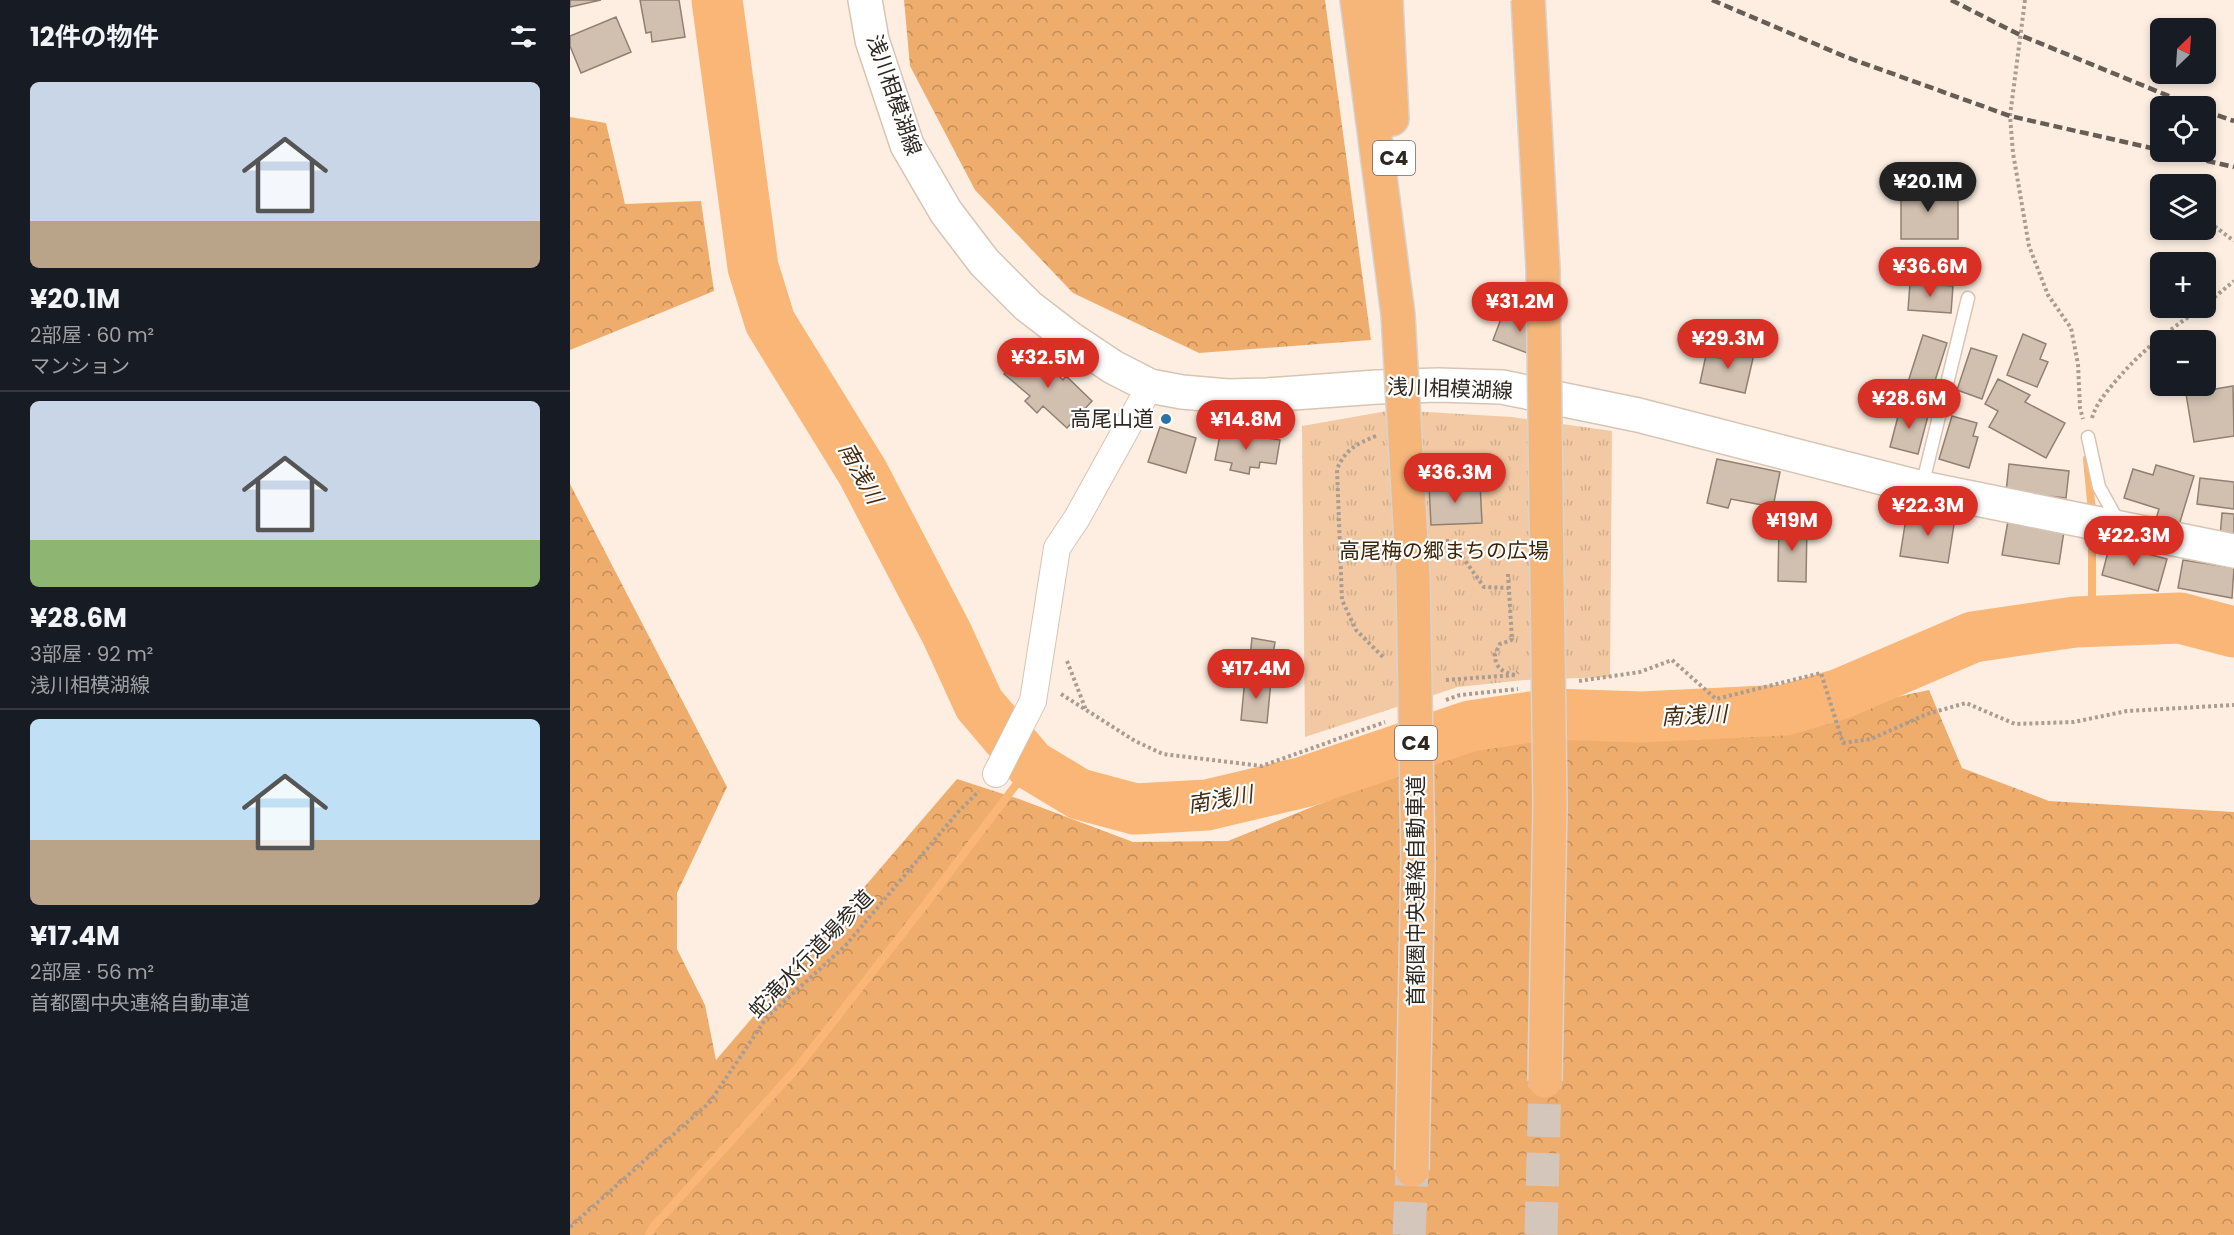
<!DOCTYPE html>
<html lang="ja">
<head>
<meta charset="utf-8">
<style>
  body { margin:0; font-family:Poppins,"Noto Sans JP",sans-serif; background:#242831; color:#f1f3f6; height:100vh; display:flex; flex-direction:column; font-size:22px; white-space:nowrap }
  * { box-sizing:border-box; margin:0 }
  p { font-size:20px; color:#9ea1a6 }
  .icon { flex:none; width:33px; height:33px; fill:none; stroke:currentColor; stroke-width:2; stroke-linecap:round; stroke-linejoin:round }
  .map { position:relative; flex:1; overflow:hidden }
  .details { display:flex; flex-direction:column; background:#171b24; width:570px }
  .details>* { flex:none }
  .needle { width:39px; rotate:25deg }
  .buttons { position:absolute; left:1580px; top:18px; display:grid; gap:12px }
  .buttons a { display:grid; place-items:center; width:66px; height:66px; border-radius:9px; background:#171b24; box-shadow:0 3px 9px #0003; font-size:30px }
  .price { position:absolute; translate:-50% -51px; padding:0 14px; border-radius:21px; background:#d93025; color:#fff; font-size:20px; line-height:39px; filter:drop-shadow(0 2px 3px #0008) }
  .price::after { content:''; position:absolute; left:50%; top:36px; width:18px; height:14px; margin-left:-9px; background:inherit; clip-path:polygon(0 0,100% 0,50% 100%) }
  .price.current { background:#222; color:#fff }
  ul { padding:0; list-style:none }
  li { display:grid; align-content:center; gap:12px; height:318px; padding:0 30px }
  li+li { border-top:2px solid #363941 }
  li span { display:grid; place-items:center; height:186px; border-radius:9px; color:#555 }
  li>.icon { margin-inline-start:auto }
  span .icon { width:108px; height:108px; fill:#fffc; stroke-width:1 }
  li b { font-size:26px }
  h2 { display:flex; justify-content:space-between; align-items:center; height:72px; padding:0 30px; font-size:26px }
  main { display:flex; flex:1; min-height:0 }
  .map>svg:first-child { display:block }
  .forest { fill:url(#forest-crowns) }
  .park { fill:url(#park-tufts) }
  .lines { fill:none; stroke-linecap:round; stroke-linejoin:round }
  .stream { stroke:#f9b676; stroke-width:8 }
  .river { stroke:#f9b676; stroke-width:51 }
  .building { fill:#d1bfaf; stroke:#918071; stroke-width:1.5 }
  .highway-tunnel { stroke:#d4c6bb; stroke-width:33; stroke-dasharray:33 16; stroke-linecap:butt }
  .lane-casing { stroke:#d7c5b4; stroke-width:15 }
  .street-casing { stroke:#d7c5b4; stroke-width:28 }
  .secondary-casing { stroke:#d7c5b4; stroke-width:36 }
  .highway-casing { stroke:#d5d4d3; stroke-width:36 }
  .path { stroke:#a99d93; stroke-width:4; stroke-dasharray:3 3; stroke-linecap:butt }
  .lane { stroke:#fff; stroke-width:12 }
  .street { stroke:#fff; stroke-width:26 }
  .secondary { stroke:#fff; stroke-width:33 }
  .highway { stroke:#f6b67a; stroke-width:33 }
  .rail { stroke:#665d55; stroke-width:4.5; stroke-dasharray:9 4.5; stroke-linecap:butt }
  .highway-bridge-casing { stroke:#d5d4d3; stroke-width:36; stroke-linecap:butt }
  .highway-bridge { stroke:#f6b67a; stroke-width:33 }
  .poi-dot { fill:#2b72a7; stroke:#fff; stroke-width:2 }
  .labels { text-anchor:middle; stroke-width:4.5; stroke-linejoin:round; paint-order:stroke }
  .shield { fill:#fff; stroke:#6d6864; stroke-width:1.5 }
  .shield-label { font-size:20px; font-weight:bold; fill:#2f2822 }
  .street-label { font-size:21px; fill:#2f2822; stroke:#fff }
  .poi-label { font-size:21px; fill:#2f2822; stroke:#fff; text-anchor:end }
  .park-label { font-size:21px; fill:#3f2508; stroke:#fff }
  .water-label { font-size:22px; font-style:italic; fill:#472d11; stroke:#fff }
</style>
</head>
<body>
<main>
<section class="details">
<h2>12件の物件<svg class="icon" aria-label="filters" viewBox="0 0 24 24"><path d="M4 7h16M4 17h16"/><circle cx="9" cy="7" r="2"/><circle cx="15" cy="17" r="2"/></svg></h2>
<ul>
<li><span style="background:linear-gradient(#c9d6e8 75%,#b9a48a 0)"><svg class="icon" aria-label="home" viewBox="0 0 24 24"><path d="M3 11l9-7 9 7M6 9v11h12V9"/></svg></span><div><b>¥20.1M</b><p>2部屋 · 60 m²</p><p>マンション</p></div></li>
<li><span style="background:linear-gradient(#c9d6e8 75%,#8fb573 0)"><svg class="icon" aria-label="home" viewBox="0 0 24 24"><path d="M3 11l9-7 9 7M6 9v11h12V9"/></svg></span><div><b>¥28.6M</b><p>3部屋 · 92 m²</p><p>浅川相模湖線</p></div></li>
<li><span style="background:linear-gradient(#bfe0f5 65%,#b9a48a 0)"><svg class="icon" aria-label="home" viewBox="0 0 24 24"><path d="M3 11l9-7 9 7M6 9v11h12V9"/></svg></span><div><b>¥17.4M</b><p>2部屋 · 56 m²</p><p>首都圏中央連絡自動車道</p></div></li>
</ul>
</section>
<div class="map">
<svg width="1664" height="1235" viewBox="0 0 1664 1235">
  <defs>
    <pattern id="forest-crowns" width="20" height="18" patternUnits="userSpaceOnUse" patternTransform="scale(1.5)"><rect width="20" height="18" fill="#efad6d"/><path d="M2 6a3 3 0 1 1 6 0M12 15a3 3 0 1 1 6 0" fill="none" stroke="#c28d59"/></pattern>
    <pattern id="park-tufts" width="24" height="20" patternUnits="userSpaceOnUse" patternTransform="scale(1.5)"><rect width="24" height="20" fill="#f2c9a3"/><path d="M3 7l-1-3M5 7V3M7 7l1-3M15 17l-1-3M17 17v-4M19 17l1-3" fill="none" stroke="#d0ad8c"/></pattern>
  </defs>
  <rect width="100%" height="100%" fill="#fdeee1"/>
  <path class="forest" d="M 334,0 L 755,0 L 801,340 L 629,353 L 503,293 L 405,190 L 340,66 Z
    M 0,117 L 36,123 L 55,204 L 131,201 L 144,291 L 0,350 Z
    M 0,484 L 157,787 L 107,893 L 107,949 L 135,1005 L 146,1060 L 387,779 L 449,799 L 563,842 L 658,841 L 789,788 L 949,732 L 1126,740 L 1359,690 L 1392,768 L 1479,801 L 1664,812 L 1664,1235 L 0,1235 Z"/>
  <path class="park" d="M 823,410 L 942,417 L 1042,431 L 1040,677 L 954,680 L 888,687 L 735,737 L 732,426 Z"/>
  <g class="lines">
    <path class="stream" d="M 1517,459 L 1522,512
      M 1522,533 L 1522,622
      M 79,1235 L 83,1227 L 227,1068 L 354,906 L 461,765"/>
    <path class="river" d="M 147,0 L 183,267 L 200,322 L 293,473 L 377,634 L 409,704 L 461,765 L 509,794 L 565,809 L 637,805 L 734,782 L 900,726 L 982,714 L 1072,717 L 1215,710 L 1270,694 L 1403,637 L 1505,622 L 1610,618 L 1664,632"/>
  </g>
  <path class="building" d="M 0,0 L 31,0 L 0,7 Z
    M 70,0 L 109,0 L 115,37 L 82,42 L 81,32 L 76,33 Z
    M 46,17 L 61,52 L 11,73 L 0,46 L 0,36 Z
    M 1331,184 L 1375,185 L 1375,198 L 1388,198 L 1388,239 L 1331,239 Z
    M 1340,283 L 1383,286 L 1381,313 L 1338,310 Z
    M 934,311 L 977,327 L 965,356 L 923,340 Z
    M 1453,334 L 1476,344 L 1470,359 L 1478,362 L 1467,387 L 1437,375 Z
    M 1353,335 L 1377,343 L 1362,390 L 1338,382 Z
    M 1157,347 L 1184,354 L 1175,393 L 1130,383 L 1136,355 L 1155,359 Z
    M 459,348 L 493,380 L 496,376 L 522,401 L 497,428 L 473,406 L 467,413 L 455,401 L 460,396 L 434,374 Z
    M 1401,348 L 1427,356 L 1412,399 L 1387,390 Z
    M 1428,379 L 1460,395 L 1455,402 L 1495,423 L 1476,458 L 1419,427 L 1428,411 L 1415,404 Z
    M 1663,386 L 1664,436 L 1624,442 L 1616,394 Z
    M 1331,405 L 1359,412 L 1348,454 L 1320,447 Z
    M 1382,416 L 1407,423 L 1403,436 L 1408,437 L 1399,468 L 1369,459 Z
    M 590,427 L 626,438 L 616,473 L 578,462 Z
    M 651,430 L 710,440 L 706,464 L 690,462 L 689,468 L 680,467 L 679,474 L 660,470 L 662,463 L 645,460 Z
    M 1147,459 L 1210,472 L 1203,507 L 1161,499 L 1158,508 L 1137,503 Z
    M 1439,464 L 1499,471 L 1496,498 L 1436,492 Z
    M 1586,465 L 1624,476 L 1609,525 L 1586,519 L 1589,509 L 1554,498 L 1563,469 L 1583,475 Z
    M 1630,478 L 1664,482 L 1664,509 L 1627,504 Z
    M 910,483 L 912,523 L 861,525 L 859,485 Z
    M 1337,512 L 1385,518 L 1378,563 L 1330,556 Z
    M 1652,513 L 1664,514 L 1664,539 L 1650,537 Z
    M 1438,521 L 1494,531 L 1489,564 L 1432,555 Z
    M 1209,523 L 1237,524 L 1236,582 L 1208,581 Z
    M 1540,544 L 1597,559 L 1588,591 L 1532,575 Z
    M 1613,560 L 1664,568 L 1662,598 L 1608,588 Z
    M 682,638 L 705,642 L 702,661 L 680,657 Z
    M 675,678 L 701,681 L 697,723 L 671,720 Z"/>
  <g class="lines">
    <path class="highway-tunnel" d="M 839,1235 L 842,1170
      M 971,1235 L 975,1081"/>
    <defs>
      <path id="lane" d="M 1518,437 L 1529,487 L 1549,523
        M 1352,486 L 1398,298"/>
      <path id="street" d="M 426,774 L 463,701 L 487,548 L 507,518 L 580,386"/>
      <path id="secondary" d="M 295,0 L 302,40 L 337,145 L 376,212 L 414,262 L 458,306 L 501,339 L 543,367 L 580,386 L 612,392 L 658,396 L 697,395 L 807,387 L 868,385 L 932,387 L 1068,415 L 1352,488 L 1664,551"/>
      <path id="highway" d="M 787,0 L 828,315
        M 816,0 L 822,119"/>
    </defs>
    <use href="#lane" class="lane-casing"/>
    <use href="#street" class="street-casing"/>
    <use href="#secondary" class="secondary-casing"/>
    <use href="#highway" class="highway-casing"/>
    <path class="path" d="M 1455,0 L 1440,116 L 1443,153 L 1459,246 L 1478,295 L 1501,328 L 1508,364 L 1510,408 L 1513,419
      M 1635,219 L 1664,241
      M 1635,305 L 1664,281
      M 1522,418 C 1526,404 1535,394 1544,383 C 1572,350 1597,331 1632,308
      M 806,436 C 786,444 776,449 767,469 L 772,600 L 786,630 L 814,658
      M 870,541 L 881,541 L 914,587 L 939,588
      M 938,574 L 942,640
      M 497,661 L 516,710
      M 945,675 C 932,672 925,668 925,654 L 930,644 L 942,640 L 947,641
      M 876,680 L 945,675 L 948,672
      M 1009,681 L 1070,672 L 1102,660 L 1146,699 L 1251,673 L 1273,743 L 1301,739 L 1357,714 L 1396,703 L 1445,724 L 1504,722 L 1557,711 L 1664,705
      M 491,694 L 565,741 L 593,754 L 692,766 L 815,722
      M 876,700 L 890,695 L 948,689
      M 0,1227 L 140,1102 L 197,1017 L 275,946 L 389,811 L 409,791"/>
    <use href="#lane" class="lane"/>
    <use href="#street" class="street"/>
    <use href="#secondary" class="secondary"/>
    <use href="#highway" class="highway"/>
    <path class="rail" d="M 1142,0 L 1276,57 L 1440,116 L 1590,150
      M 1381,0 L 1450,35 L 1623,106
      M 1635,111 L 1664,121
      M 1597,152 L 1664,167"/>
    <defs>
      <path id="highway-bridge" d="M 958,0 L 973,269 L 980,805 L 975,1081
        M 828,315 L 843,578 L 848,862 L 842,1170"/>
    </defs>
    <use href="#highway-bridge" class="highway-bridge-casing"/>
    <use href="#highway-bridge" class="highway-bridge"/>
  </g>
  <circle class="poi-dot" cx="596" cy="419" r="6"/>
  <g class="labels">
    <g class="shield">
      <rect x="803" y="141" width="42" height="34" rx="4.5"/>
      <rect x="825" y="726" width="42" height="34" rx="4.5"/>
    </g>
    <g class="shield-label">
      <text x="824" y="165">C4</text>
      <text x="846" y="750">C4</text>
    </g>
    <g class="street-label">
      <text transform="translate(324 95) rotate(71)" y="7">浅川相模湖線</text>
      <text transform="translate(880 389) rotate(2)" y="7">浅川相模湖線</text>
      <text transform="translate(846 891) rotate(-90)" y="7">首都圏中央連絡自動車道</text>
      <text transform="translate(241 954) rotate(-46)" y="7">蛇滝水行道場参道</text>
    </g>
    <g class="poi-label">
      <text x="584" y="426">高尾山道</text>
    </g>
    <g class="park-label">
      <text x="874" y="558">高尾梅の郷まちの広場</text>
    </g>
    <g class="water-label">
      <text transform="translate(291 473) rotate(61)" y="8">南浅川</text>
      <text transform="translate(1124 715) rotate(-3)" y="8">南浅川</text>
      <text transform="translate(650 799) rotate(-10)" y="8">南浅川</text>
    </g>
  </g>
</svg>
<div class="buttons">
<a><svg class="needle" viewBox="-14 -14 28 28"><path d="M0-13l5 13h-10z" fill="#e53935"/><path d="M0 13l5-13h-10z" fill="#9ea1a6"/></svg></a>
<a><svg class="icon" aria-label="locate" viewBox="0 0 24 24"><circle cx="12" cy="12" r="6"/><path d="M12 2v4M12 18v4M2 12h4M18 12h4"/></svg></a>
<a><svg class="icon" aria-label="layers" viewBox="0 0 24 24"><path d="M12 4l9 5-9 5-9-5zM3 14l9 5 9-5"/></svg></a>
<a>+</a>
<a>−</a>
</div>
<b class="price current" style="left:1358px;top:213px">¥20.1M</b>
<b class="price" style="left:1360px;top:298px">¥36.6M</b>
<b class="price" style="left:950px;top:333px">¥31.2M</b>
<b class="price" style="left:1158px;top:370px">¥29.3M</b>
<b class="price" style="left:478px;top:389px">¥32.5M</b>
<b class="price" style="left:1339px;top:430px">¥28.6M</b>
<b class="price" style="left:676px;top:451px">¥14.8M</b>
<b class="price" style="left:885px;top:504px">¥36.3M</b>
<b class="price" style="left:1358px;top:537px">¥22.3M</b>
<b class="price" style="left:1222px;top:552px">¥19M</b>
<b class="price" style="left:1564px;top:567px">¥22.3M</b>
<b class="price" style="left:686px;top:700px">¥17.4M</b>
</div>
</main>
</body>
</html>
